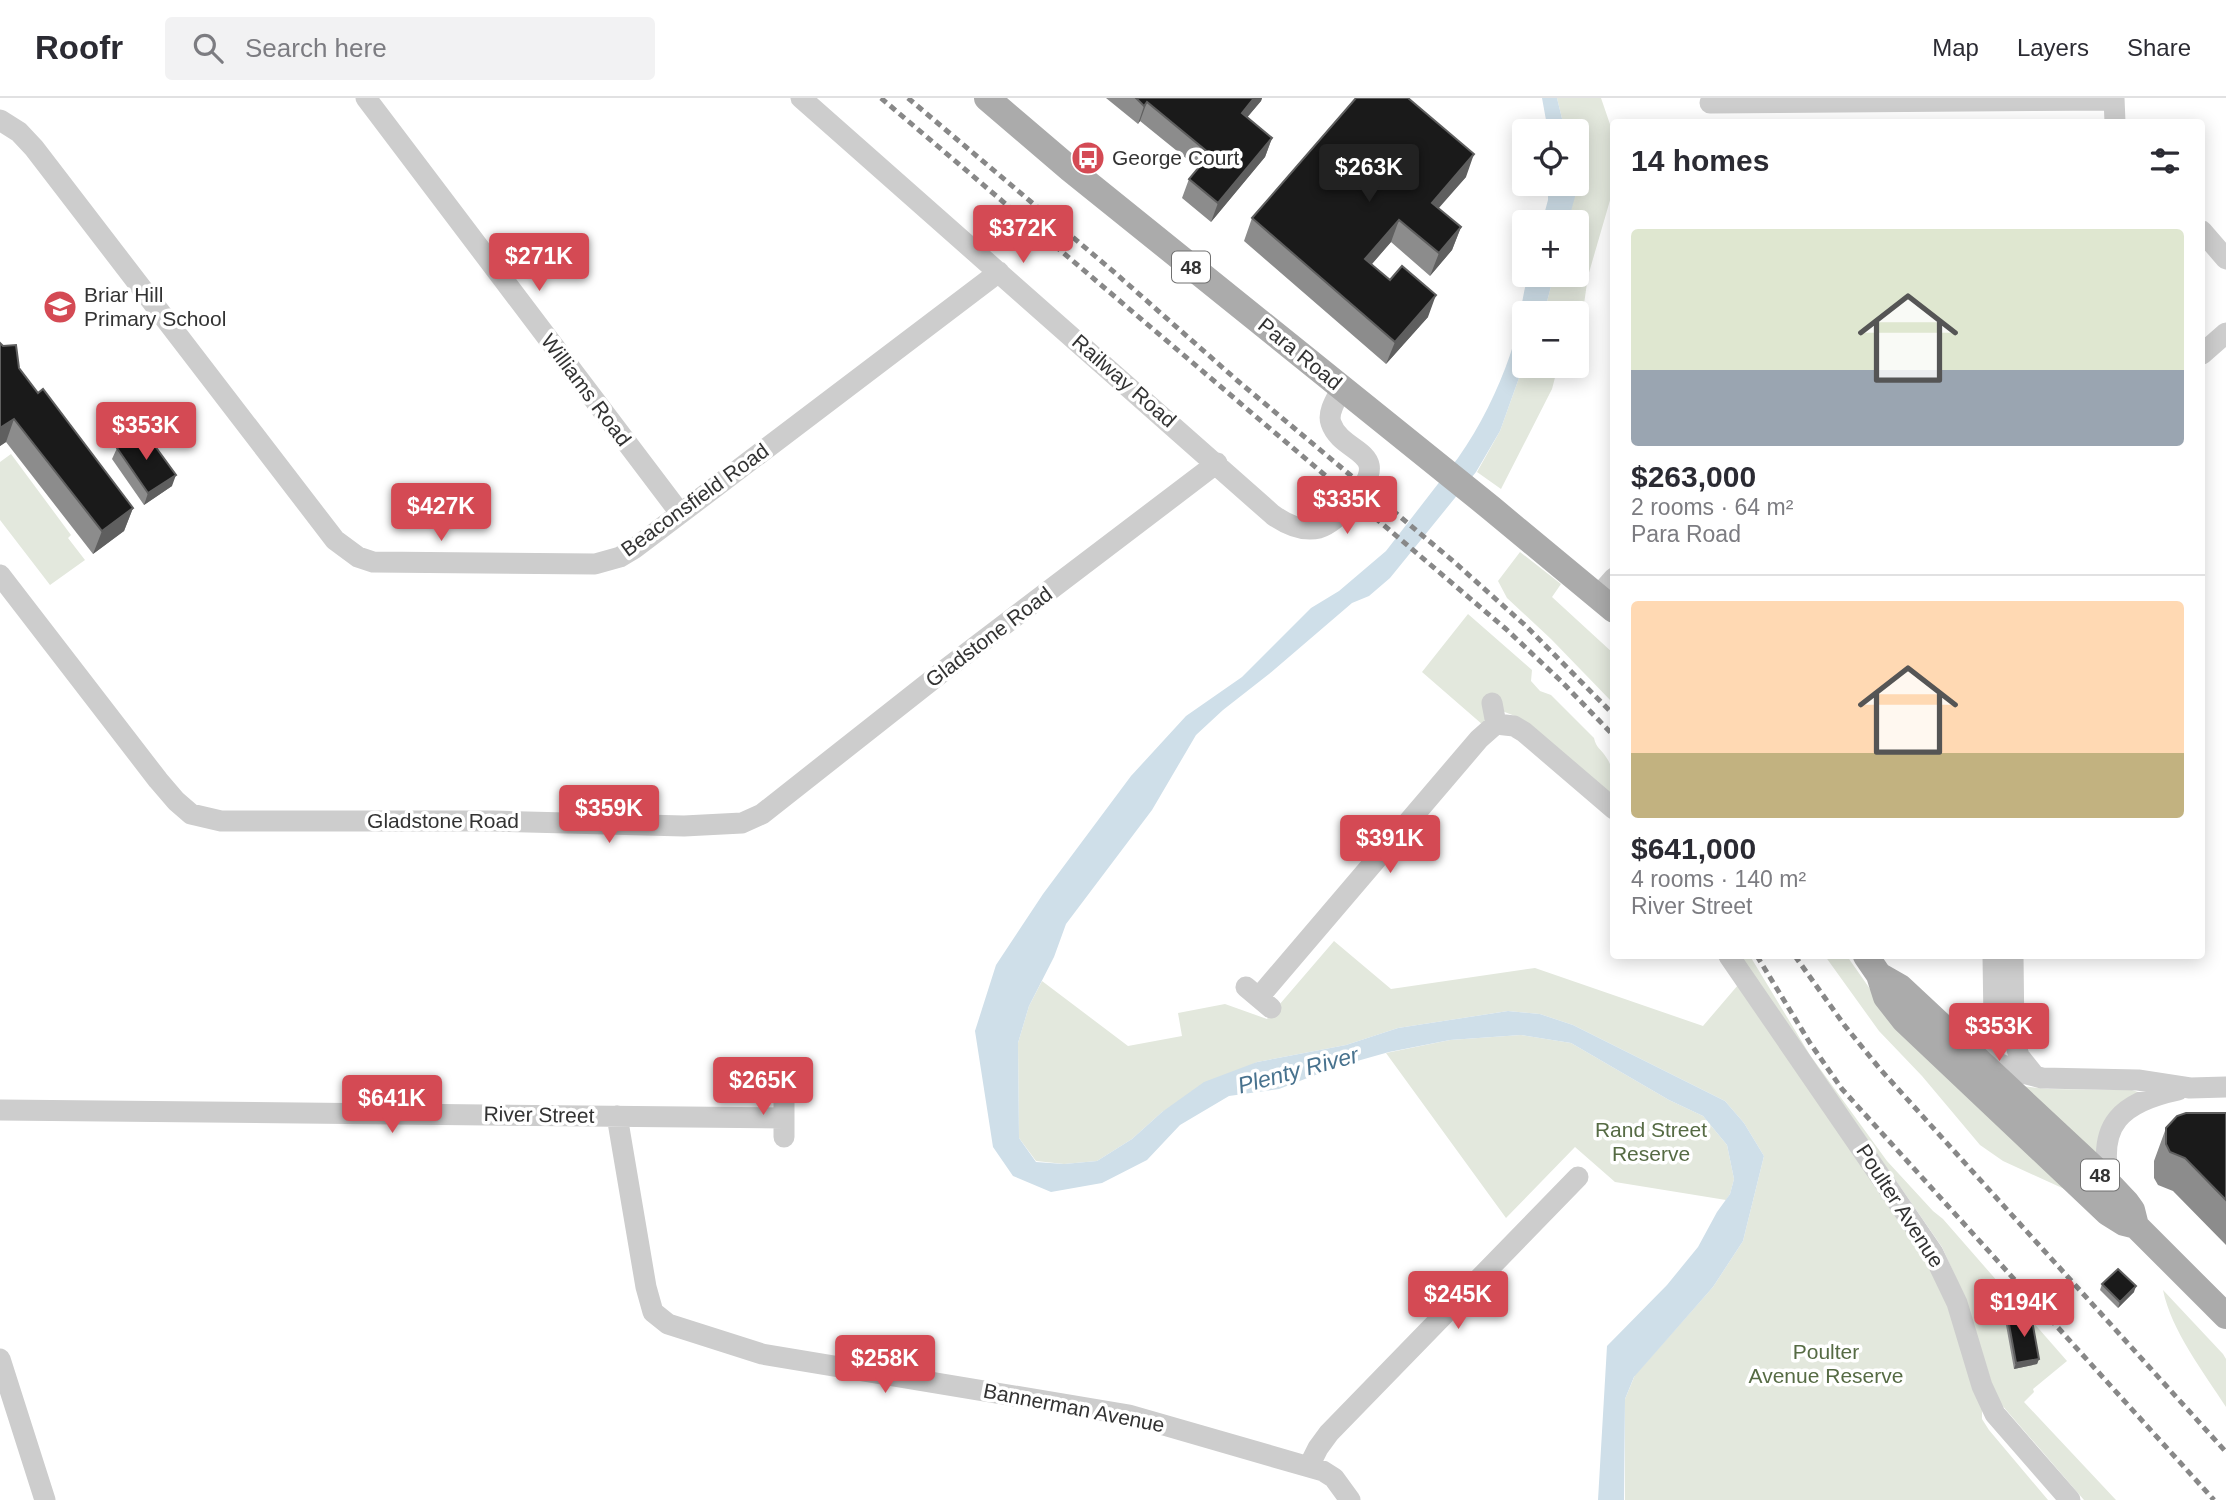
<!DOCTYPE html>
<html lang="en">
<head>
<meta charset="utf-8">
<style>
  body { margin:0; font-family:Arial,sans-serif; background:#f2f2f3; color:#2b2b33; height:100vh; display:flex; flex-direction:column; font-size:26px; white-space:nowrap }
  * { box-sizing:border-box; margin:0 }
  p { font-size:23px; color:#7c7c81 }
  .icon { flex:none; width:38px; height:38px; fill:none; stroke:currentColor; stroke-width:2; stroke-linecap:round; stroke-linejoin:round }
  .map { position:relative; flex:1; overflow:hidden }
  .panel { position:absolute; left:1610px; top:21px; width:595px; height:840px; display:flex; flex-direction:column; background:#fff; border-radius:7px; box-shadow:0 4px 18px #0003 }
  .panel>* { flex:none }
  .buttons { position:absolute; left:1512px; top:21px; display:grid; gap:14px }
  .buttons a { display:grid; place-items:center; width:77px; height:77px; border-radius:7px; background:#fff; box-shadow:0 4px 18px #0003; font-size:35px }
  .price { position:absolute; translate:-50% -60px; padding:0 16px; border-radius:7px; background:#d44a54; color:#fff; font-size:23px; line-height:46px; filter:drop-shadow(0 2px 4px #0008) }
  .price::after { content:''; position:absolute; left:50%; top:42px; width:21px; height:16px; margin-left:-10px; background:inherit; clip-path:polygon(0 0,100% 0,50% 100%) }
  .price.current { background:#222; color:#fff }
  ul { padding:0; list-style:none }
  li { display:grid; align-content:center; gap:14px; height:371px; padding:0 21px }
  li+li { border-top:2px solid #e1e1e2 }
  li span { display:grid; place-items:center; height:217px; border-radius:7px; color:#555 }
  li>.icon { margin-inline-start:auto }
  span .icon { width:126px; height:126px; fill:#fffc; stroke-width:1 }
  li b { font-size:30px }
  h2 { display:flex; justify-content:space-between; align-items:center; height:84px; padding:0 21px; font-size:30px }
  header { display:flex; align-items:center; gap:42px; box-sizing:border-box; height:98px; padding:0 35px; background:#fff; border-bottom:2px solid #e1e1e2 }
  header strong { font-size:33px }
  nav { display:flex; gap:38px; margin-inline-start:auto; font-size:24px }
  .search { width:490px; height:63px; background:#f2f2f3; display:flex; align-items:center; gap:18px; box-sizing:border-box; padding:0 24px; border-radius:7px; color:#7c7c81; font-size:26px }
  .map>svg:first-child { display:block }
  .green { fill:#e3e8dd }
  .water { fill:#cfdfe9 }
  .lines { fill:none; stroke-linecap:round; stroke-linejoin:round }
  .minor { stroke:#cdcdcd; stroke-width:21 }
  .major { stroke:#ababab; stroke-width:26 }
  .rail { stroke:#888; stroke-width:5; stroke-dasharray:7 5; stroke-linecap:butt }
  .wall { fill:#8c8c8c }
  .shaded-wall { fill:#5f5f5f }
  .building { fill:#1a1a1a; stroke:#5f5f5f; stroke-width:2 }
  .labels { text-anchor:middle; stroke-width:7; stroke-linejoin:round; paint-order:stroke }
  .shield { fill:#fff; stroke:#707070; stroke-width:2 }
  .shield-label { font-size:19px; font-weight:bold; fill:#333 }
  .poi-label { font-size:21px; fill:#333; stroke:#fff; text-anchor:start }
  .street-label { font-size:21px; fill:#333; stroke:#fff }
  .park-label { font-size:21px; fill:#566b44; stroke:#fff }
  .water-label { font-size:23px; font-style:italic; fill:#48728e; stroke:#fff }
</style>
</head>
<body>
<header>
<strong>Roofr</strong>
<div class="search"><svg class="icon" aria-label="search" viewBox="0 0 24 24"><circle cx="10" cy="10" r="6"/><path d="M15 15l6 6"/></svg>Search here</div>
<nav><a>Map</a><a>Layers</a><a>Share</a></nav>
</header>
<div class="map">
<svg width="2226" height="1402" viewBox="0 0 2226 1402">
  <rect width="100%" height="100%" fill="#fff"/>
  <path class="green" d="M 1557,0 L 1601,0 L 1613,35 L 1613,92 L 1588,178 L 1583,213 L 1577,226 L 1577,215 L 1544,215 L 1554,177 L 1577,177 L 1577,124 L 1568,124 L 1577,86 L 1577,33 L 1565,33 Z
    M 1524,266 L 1558,268 L 1552,291 L 1501,391 L 1477,374 L 1500,333 Z
    M 11,356 L 71,437 L 68,440 L 85,462 L 50,487 L 0,422 L 0,364 Z
    M 1520,454 L 1561,486 L 1552,499 L 1613,555 L 1613,605 L 1551,541 L 1507,500 L 1498,483 Z
    M 1468,516 L 1532,572 L 1531,583 L 1540,593 L 1551,597 L 1594,640 C 1596,650 1601,651 1606,659 C 1615,671 1613,684 1613,698 L 1515,618 L 1502,613 L 1487,617 L 1483,627 L 1422,574 Z
    M 1334,843 L 1391,891 L 1535,870 L 1703,928 L 1738,887 L 1925,1161 L 1950,1212 L 1982,1310 L 1982,1321 L 1989,1332 L 2048,1402 L 1625,1402 L 1625,1301 L 1635,1277 L 1713,1189 L 1743,1143 L 1764,1058 L 1744,1025 L 1725,1003 L 1573,927 L 1540,916 L 1508,913 L 1398,930 L 1346,947 L 1257,964 L 1162,1014 L 1132,1041 L 1097,1063 L 1064,1066 L 1036,1063 L 1019,1040 L 1018,945 L 1029,908 L 1042,883 L 1128,948 L 1182,938 L 1178,915 L 1225,906 L 1267,921 Z
    M 1740,858 L 1750,858 L 1810,957 L 1887,1063 L 1933,1113 L 1943,1121 L 2067,1263 L 2033,1291 L 2034,1294 L 2024,1304 L 2116,1402 L 2084,1402 L 2001,1306 L 1994,1293 L 1966,1202 L 1942,1149 Z
    M 1825,858 L 1847,858 L 1884,911 L 2071,1094 L 2003,1063 L 1980,1047 L 1922,978 L 1879,933 Z
    M 1521,937 L 1571,945 L 1669,1002 L 1703,1018 L 1727,1047 L 1734,1081 L 1730,1096 L 1726,1102 L 1615,1084 L 1575,1049 L 1506,1120 L 1386,955 L 1450,942 Z
    M 2022,988 L 2048,991 L 2132,992 L 2138,994 L 2099,1062 Z
    M 2163,1192 L 2223,1256 L 2226,1261 L 2226,1309 C 2204,1275 2171,1232 2163,1192 Z"/>
  <path class="water" d="M 1542,0 L 1557,0 L 1565,33 L 1548,33 Z
    M 1548,86 L 1575,86 L 1576,95 L 1568,124 L 1542,124 L 1548,102 Z
    M 1528,177 L 1554,177 L 1544,215 L 1524,215 L 1524,266 L 1500,333 L 1476,374 L 1390,480 L 1369,498 L 1352,505 L 1269,576 L 1223,612 L 1196,637 L 1152,712 L 1066,826 L 1054,859 L 1029,908 L 1018,945 L 1019,1040 L 1036,1064 L 1064,1066 L 1097,1063 L 1132,1041 L 1162,1014 L 1204,984 L 1257,964 L 1346,947 L 1398,930 L 1508,913 L 1540,916 L 1573,927 L 1725,1003 L 1744,1025 L 1764,1058 L 1743,1143 L 1713,1189 L 1634,1279 L 1625,1301 L 1624,1402 L 1598,1402 L 1607,1248 L 1667,1187 L 1698,1149 L 1717,1114 L 1730,1096 L 1734,1081 L 1727,1047 L 1703,1018 L 1669,1002 L 1571,945 L 1521,937 L 1450,942 L 1389,954 L 1336,969 L 1279,991 L 1229,998 L 1180,1027 L 1147,1062 L 1102,1085 L 1051,1094 L 1013,1078 L 993,1049 L 975,933 L 996,867 L 1043,796 L 1131,678 L 1186,618 L 1242,579 L 1311,510 L 1339,493 L 1386,453 L 1458,360 C 1480,329 1498,292 1510,257 C 1519,232 1521,203 1528,177 Z"/>
  <g class="lines">
    <path class="minor" d="M 366,0 L 680,415
      M 801,0 L 1273,417 C 1286,426 1303,434 1319,430 C 1332,426 1344,413 1352,403 C 1397,351 1342,358 1331,325 C 1327,314 1337,300 1342,290
      M 2114,0 L 2115,24
      M 1710,5 L 2114,2
      M 0,22 L 19,34 L 34,50 L 335,442 L 358,459 L 373,464 L 595,466 L 620,459 L 635,450 L 999,174
      M 2202,133 L 2226,161
      M 2202,256 L 2226,235
      M 0,477 L 158,682 L 176,703 L 191,716 L 221,723 L 493,723 L 684,728 L 742,725 L 762,716 L 946,571 L 1217,365
      M 1598,498 L 1614,480
      M 1492,605 L 1496,626
      M 1496,626 L 1514,628 L 1524,634 L 1614,711
      M 1729,858 L 1933,1155 L 1957,1205 L 1982,1288 L 1995,1316 L 2070,1402
      M 1993,858 L 1994,924 L 1999,932 L 2014,931
      M 2013,858 L 2014,941 L 2019,958 L 2035,978
      M 1246,889 L 1271,910
      M 1259,899 L 1479,641 L 1496,626
      M 1977,956 L 2019,974 L 2042,980 L 2138,982 L 2190,990 L 2226,989
      M 784,1000 L 784,1039
      M 0,1012 L 784,1020
      M 617,1018 L 646,1189 L 653,1214 L 668,1226 L 762,1256 L 1129,1317 L 1323,1373 L 1334,1380 L 1350,1402
      M 2110,1086 C 2096,1026 2122,1004 2178,992
      M 0,1261 L 45,1402
      M 1309,1368 L 1318,1350 L 1329,1335 L 1578,1079"/>
    <path class="major" d="M 987,0 L 1070,71 L 1491,410 L 1614,512
      M 1866,858 L 1879,877 L 1886,899 L 1904,922 L 2108,1115 L 2124,1125 L 2136,1128 L 2226,1218
      M 1879,877 L 1900,889 L 2094,1070 L 2127,1105 L 2132,1112 L 2136,1128"/>
    <path class="rail" d="M 881,0 L 1506,531 L 1561,583 L 1614,638
      M 908,0 L 1114,174 L 1239,284 L 1453,463 L 1526,528 L 1614,617
      M 1757,858 L 1810,945 L 1842,991 L 2214,1402
      M 1795,858 L 1845,928 L 1880,971 L 2226,1354"/>
  </g>
  <path class="wall" d="M 1106,0 L 1262,0 L 1261,3 L 1247,19 L 1272,40 L 1265,59 L 1211,124 L 1182,100 L 1189,81 L 1198,70 L 1140,23 L 1138,26 Z
    M 1466,79 L 1438,110 L 1461,129 L 1452,152 L 1430,178 L 1391,144 L 1372,166 L 1428,219 L 1386,266 L 1244,143 L 1252,120 Z
    M 0,245 L 38,295 L 133,410 L 124,433 L 93,456 L 6,344 L 0,348 Z
    M 117,350 L 172,388 L 144,407 L 112,361 Z
    M 2226,1015 L 2226,1147 L 2173,1093 L 2158,1087 L 2154,1080 L 2154,1063 L 2166,1030 Z
    M 2102,1186 L 2134,1194 L 2118,1210 L 2100,1192 Z
    M 2008,1221 L 2039,1261 L 2037,1266 L 2014,1271 L 2006,1227 Z"/>
  <path class="shaded-wall" d="M 1254,0 L 1262,0 L 1261,3 L 1235,34 L 1242,15 Z
    M 1147,4 L 1140,23 L 1138,26 L 1144,8 Z
    M 1272,40 L 1265,59 L 1211,124 L 1218,105 Z
    M 1474,56 L 1466,79 L 1424,127 L 1432,105 Z
    M 1399,122 L 1391,144 L 1357,183 L 1365,161 Z
    M 1461,129 L 1452,152 L 1430,178 L 1439,155 Z
    M 1436,197 L 1428,219 L 1386,266 L 1395,244 Z
    M 14,321 L 6,344 L 0,348 L 0,330 Z
    M 176,377 L 172,388 L 144,407 L 148,395 Z
    M 133,410 L 124,433 L 93,456 L 102,433 Z
    M 2136,1188 L 2134,1194 L 2118,1210 L 2120,1204 Z
    M 2039,1261 L 2037,1266 L 2014,1271 L 2016,1265 Z"/>
  <path class="building" d="M 1136,0 L 1254,0 L 1242,15 L 1272,40 L 1218,105 L 1189,81 L 1210,56 L 1147,4 L 1144,8 Z
    M 1356,0 L 1408,0 L 1474,56 L 1432,105 L 1461,129 L 1439,155 L 1399,122 L 1365,161 L 1390,182 L 1402,168 L 1436,197 L 1395,244 L 1252,120 Z
    M 0,245 L 3,248 L 16,247 L 19,270 L 38,295 L 43,291 L 133,410 L 102,433 L 14,321 L 0,330 Z
    M 144,333 L 176,377 L 148,395 L 117,350 Z
    M 2186,1015 L 2226,1015 L 2226,1102 L 2185,1060 L 2170,1054 L 2166,1046 L 2166,1030 L 2177,1018 Z
    M 2118,1171 L 2136,1188 L 2120,1204 L 2102,1186 Z
    M 2031,1217 L 2039,1261 L 2016,1265 L 2008,1221 Z"/>
  <defs>
    <symbol id="bus-disc" viewBox="-11 -11 22 22"><circle r="9.5" fill="#d44a54" stroke="#fff"/><path d="M-5-6H5V4H4V6H2V4H-2V6H-4V4H-5ZM-3.5-4V0h7V-4ZM-3.5 1.2v1.5H-2V1.2ZM2 1.2v1.5H3.5V1.2Z" fill="#fff"/></symbol>
    <symbol id="school-disc" viewBox="-11 -11 22 22"><circle r="9.5" fill="#d44a54" stroke="#fff"/><path d="M0-5L7-2L0 1L-7-2ZM-4 1L0 2.5L4 1V4Q0 6-4 4Z" fill="#fff"/></symbol>
  </defs>
  <g fill-rule="evenodd">
    <use href="#bus-disc" x="1069" y="41" width="38" height="38"/>
    <use href="#school-disc" x="41" y="190" width="38" height="38"/>
  </g>
  <g class="labels">
    <g class="shield">
      <rect x="1172" y="153.5" width="38" height="31" rx="5"/>
      <rect x="2081" y="1061.5" width="38" height="31" rx="5"/>
    </g>
    <g class="shield-label">
      <text x="1191" y="176">48</text>
      <text x="2100" y="1084">48</text>
    </g>
    <g class="poi-label">
      <text x="1112" y="67">George Court</text>
      <text x="84" y="204">Briar Hill<tspan x="84" dy="24">Primary School</tspan></text>
    </g>
    <g class="street-label">
      <text transform="translate(1300 256) rotate(39)" y="7">Para Road</text>
      <text transform="translate(1124 283) rotate(41)" y="7">Railway Road</text>
      <text transform="translate(586 292) rotate(53)" y="7">Williams Road</text>
      <text transform="translate(695 402) rotate(-36)" y="7">Beaconsfield Road</text>
      <text transform="translate(989 539) rotate(-37)" y="7">Gladstone Road</text>
      <text x="443" y="730">Gladstone Road</text>
      <text transform="translate(539 1017) rotate(1)" y="7">River Street</text>
      <text transform="translate(1900 1108) rotate(57)" y="7">Poulter Avenue</text>
      <text transform="translate(1074 1310) rotate(11)" y="7">Bannerman Avenue</text>
    </g>
    <g class="park-label">
      <text x="1651" y="1039">Rand Street<tspan x="1651" dy="24">Reserve</tspan></text>
      <text x="1826" y="1261">Poulter<tspan x="1826" dy="24">Avenue Reserve</tspan></text>
    </g>
    <g class="water-label">
      <text transform="translate(1298 972) rotate(-15)" y="8">Plenty River</text>
    </g>
  </g>
</svg>
<div class="buttons">
<a><svg class="icon" aria-label="locate" viewBox="0 0 24 24"><circle cx="12" cy="12" r="6"/><path d="M12 2v4M12 18v4M2 12h4M18 12h4"/></svg></a>
<a>+</a>
<a>−</a>
</div>
<b class="price current" style="left:1369px;top:106px">$263K</b>
<b class="price" style="left:1023px;top:167px">$372K</b>
<b class="price" style="left:539px;top:195px">$271K</b>
<b class="price" style="left:146px;top:364px">$353K</b>
<b class="price" style="left:1347px;top:438px">$335K</b>
<b class="price" style="left:441px;top:445px">$427K</b>
<b class="price" style="left:609px;top:747px">$359K</b>
<b class="price" style="left:1390px;top:777px">$391K</b>
<b class="price" style="left:1999px;top:965px">$353K</b>
<b class="price" style="left:763px;top:1019px">$265K</b>
<b class="price" style="left:392px;top:1037px">$641K</b>
<b class="price" style="left:1458px;top:1233px">$245K</b>
<b class="price" style="left:2024px;top:1241px">$194K</b>
<b class="price" style="left:885px;top:1297px">$258K</b>
<section class="panel">
<h2>14 homes<svg class="icon" aria-label="filters" viewBox="0 0 24 24"><path d="M4 7h16M4 17h16"/><circle cx="9" cy="7" r="2"/><circle cx="15" cy="17" r="2"/></svg></h2>
<ul>
<li><span style="background:linear-gradient(#dfe7d0 65%,#9aa5b1 0)"><svg class="icon" aria-label="home" viewBox="0 0 24 24"><path d="M3 11l9-7 9 7M6 9v11h12V9"/></svg></span><div><b>$263,000</b><p>2 rooms · 64 m²</p><p>Para Road</p></div></li>
<li><span style="background:linear-gradient(#ffd9b3 70%,#c2b280 0)"><svg class="icon" aria-label="home" viewBox="0 0 24 24"><path d="M3 11l9-7 9 7M6 9v11h12V9"/></svg></span><div><b>$641,000</b><p>4 rooms · 140 m²</p><p>River Street</p></div></li>
</ul>
</section>
</div>
</body>
</html>
